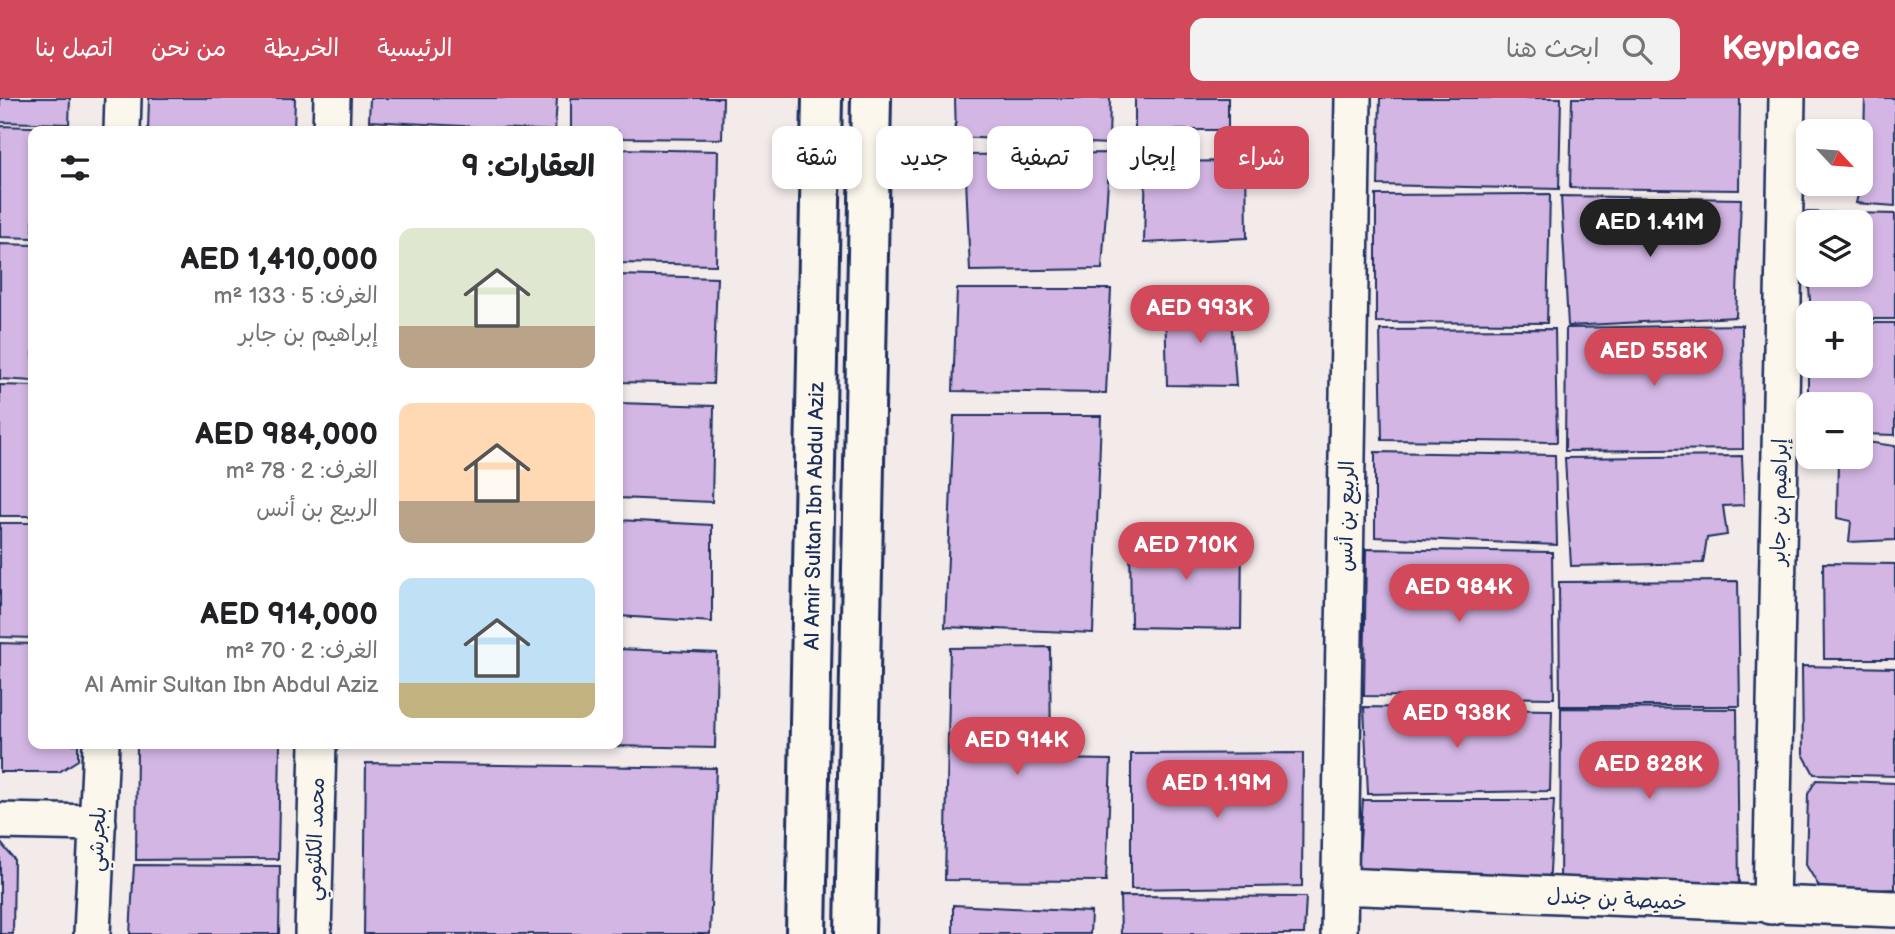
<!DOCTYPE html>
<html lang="ar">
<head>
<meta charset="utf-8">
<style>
  body { margin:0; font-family:"Balsamiq Sans","Playpen Sans Arabic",sans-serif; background:#f2f2f2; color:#202124; direction:rtl; height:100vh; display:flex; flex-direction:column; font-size:26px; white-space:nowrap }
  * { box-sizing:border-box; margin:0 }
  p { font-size:23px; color:#757577 }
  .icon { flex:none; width:38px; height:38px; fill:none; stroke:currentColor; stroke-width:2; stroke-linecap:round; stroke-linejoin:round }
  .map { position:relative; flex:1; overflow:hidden; direction:ltr }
  .sheet { position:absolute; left:28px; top:28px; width:595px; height:623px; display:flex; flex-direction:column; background:#fff; border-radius:14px; box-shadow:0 4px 10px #0003; direction:rtl }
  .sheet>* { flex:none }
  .hud { position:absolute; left:644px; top:28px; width:665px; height:63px; direction:rtl; display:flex; gap:14px }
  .needle { width:46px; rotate:116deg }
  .buttons { position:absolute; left:1796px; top:21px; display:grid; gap:14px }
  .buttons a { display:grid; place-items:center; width:77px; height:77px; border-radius:14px; background:#fff; box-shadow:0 4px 10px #0003; font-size:35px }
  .price { position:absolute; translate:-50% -60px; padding:0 16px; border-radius:24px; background:#d1495b; color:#fff; font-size:23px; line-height:46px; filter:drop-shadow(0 2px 4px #0008) }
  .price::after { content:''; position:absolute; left:50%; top:42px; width:21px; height:16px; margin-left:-10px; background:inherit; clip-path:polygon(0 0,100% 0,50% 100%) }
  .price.active { background:#222; color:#fff }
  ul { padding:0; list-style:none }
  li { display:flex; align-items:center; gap:21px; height:175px; padding:0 28px }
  li span { display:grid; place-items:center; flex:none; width:196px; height:140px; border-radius:14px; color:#555 }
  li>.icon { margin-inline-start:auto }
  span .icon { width:84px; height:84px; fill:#fffc; stroke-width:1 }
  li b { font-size:30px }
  h2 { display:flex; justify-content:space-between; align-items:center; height:84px; padding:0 28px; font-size:30px }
  .chip { padding:0 24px; border-radius:14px; background:#fff; box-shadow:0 4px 10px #0003; font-size:24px; line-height:63px }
  .chip.active { background:#d1495b; color:#fff }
  header { display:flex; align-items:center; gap:42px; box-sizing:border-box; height:98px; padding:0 35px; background:#d1495b; color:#fff }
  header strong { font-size:33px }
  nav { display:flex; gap:38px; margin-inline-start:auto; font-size:24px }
  .search { width:490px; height:63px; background:#f2f2f2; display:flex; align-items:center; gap:18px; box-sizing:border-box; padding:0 24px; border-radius:14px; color:#757577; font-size:26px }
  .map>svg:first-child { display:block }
  .building { fill:#d3b6e4; stroke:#1b2f5e; stroke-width:2 }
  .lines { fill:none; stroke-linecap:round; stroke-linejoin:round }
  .street-casing { stroke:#1b2f5e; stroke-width:40 }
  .secondary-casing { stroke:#1b2f5e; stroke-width:44 }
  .street { stroke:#fbf7ec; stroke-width:35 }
  .secondary { stroke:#fbf7ec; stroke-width:38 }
  .labels { text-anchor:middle; stroke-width:5; stroke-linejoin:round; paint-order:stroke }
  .street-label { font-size:21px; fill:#1b2f5e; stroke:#fbf7ec }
</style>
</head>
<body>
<header>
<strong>Keyplace</strong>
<div class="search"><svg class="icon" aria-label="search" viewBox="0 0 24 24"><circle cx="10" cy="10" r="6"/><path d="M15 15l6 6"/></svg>ابحث هنا</div>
<nav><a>الرئيسية</a><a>الخريطة</a><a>من نحن</a><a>اتصل بنا</a></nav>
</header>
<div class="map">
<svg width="1895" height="836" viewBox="0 0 1895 836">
  <rect width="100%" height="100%" fill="#f3eaea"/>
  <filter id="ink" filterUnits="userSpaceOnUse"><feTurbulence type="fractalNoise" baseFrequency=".0143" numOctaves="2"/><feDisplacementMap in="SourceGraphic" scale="14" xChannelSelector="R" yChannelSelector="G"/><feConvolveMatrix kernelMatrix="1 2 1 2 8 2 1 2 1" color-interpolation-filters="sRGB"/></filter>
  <g filter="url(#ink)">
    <path class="building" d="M 0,0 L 70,0 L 69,26 L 0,24 Z
      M 149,0 L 295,0 L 294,33 L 148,33 Z
      M 370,0 L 557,0 L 555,33 L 369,23 Z
      M 571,0 L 723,0 L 722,41 L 618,40 L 618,33 L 571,33 Z
      M 955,0 L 1110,0 L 1109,46 L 956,39 Z
      M 1135,0 L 1228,0 L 1228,32 L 1135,32 Z
      M 1380,0 L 1561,0 L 1559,91 L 1378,87 Z
      M 1572,0 L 1740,0 L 1739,92 L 1570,90 Z
      M 1865,0 L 1895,0 L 1895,108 L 1856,105 L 1863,76 Z
      M 0,28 L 90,31 L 90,33 L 33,33 L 33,140 L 0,139 Z
      M 618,51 L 718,53 L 716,167 L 618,165 Z
      M 1110,55 L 1102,171 L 970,173 L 965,57 Z
      M 1246,63 L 1247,140 L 1144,145 L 1146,64 Z
      M 1550,96 L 1547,225 L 1376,224 L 1376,97 Z
      M 1561,98 L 1741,101 L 1736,219 L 1568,228 Z
      M 1803,114 L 1895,116 L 1895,221 L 1860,221 L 1860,215 L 1811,215 L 1808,177 L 1860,177 L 1860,124 L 1808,124 L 1808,171 Z
      M 0,146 L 33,147 L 33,283 L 0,281 Z
      M 618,177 L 717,180 L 713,286 L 618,284 Z
      M 957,191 L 1111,191 L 1106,295 L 953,293 Z
      M 1165,205 L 1230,205 L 1236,288 L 1167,287 Z
      M 1860,225 L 1895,225 L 1895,337 L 1860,336 L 1860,306 L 1808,306 L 1808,268 L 1860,268 Z
      M 1742,227 L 1743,351 L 1565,353 L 1566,230 Z
      M 1555,231 L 1557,344 L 1382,342 L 1380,232 Z
      M 0,287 L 33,288 L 33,418 L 0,418 Z
      M 618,305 L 714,308 L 712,404 L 618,400 Z
      M 954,318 L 1101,318 L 1093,535 L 945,529 Z
      M 1860,343 L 1895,348 L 1895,442 L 1849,444 L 1851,423 L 1837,420 L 1838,359 L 1860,359 Z
      M 1375,354 L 1555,357 L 1557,447 L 1375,439 Z
      M 1742,358 L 1744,407 L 1723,408 L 1727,437 L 1707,440 L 1703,465 L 1571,468 L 1565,360 Z
      M 618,422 L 712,427 L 712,524 L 618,518 Z
      M 0,425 L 33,425 L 33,540 L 0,539 Z
      M 1130,437 L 1242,439 L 1241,531 L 1131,529 Z
      M 1366,451 L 1552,454 L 1554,600 L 1364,598 Z
      M 1823,465 L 1895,466 L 1895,561 L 1824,561 Z
      M 1738,483 L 1740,608 L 1560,608 L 1559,484 Z
      M 0,545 L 33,546 L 33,646 L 78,646 L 78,662 L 59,674 L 0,674 Z
      M 1050,549 L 1051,661 L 1111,662 L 1106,783 L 945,782 L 950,550 Z
      M 618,551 L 717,555 L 715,650 L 508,646 L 618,646 Z
      M 1802,568 L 1895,570 L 1895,678 L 1814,676 L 1803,656 Z
      M 1364,609 L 1552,612 L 1550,693 L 1368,696 Z
      M 1561,610 L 1737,611 L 1739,793 L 1560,795 Z
      M 137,646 L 280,646 L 278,761 L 136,762 Z
      M 1303,655 L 1302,788 L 1131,791 L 1131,656 Z
      M 366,665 L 716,670 L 710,836 L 364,836 Z
      M 1816,682 L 1895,685 L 1895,791 L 1861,793 L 1820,790 L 1806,767 L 1808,696 Z
      M 1363,702 L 1554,702 L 1549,790 L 1387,790 L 1358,771 Z
      M 0,744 L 14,761 L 13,836 L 0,836 Z
      M 134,767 L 280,768 L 279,836 L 130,836 Z
      M 1120,798 L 1306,799 L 1304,836 L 1121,836 Z
      M 953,807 L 1091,814 L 1090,836 L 953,836 Z"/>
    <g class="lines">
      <defs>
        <path id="street" d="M 122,33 L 123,0
          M 331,33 L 332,0
          M 0,723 L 98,725
          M 1339,788 L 1895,811
          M 1771,808 L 1787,0
          M 92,836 L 101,646
          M 313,836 L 318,646
          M 1339,836 L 1353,0"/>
        <g id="secondary">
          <path id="s1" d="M 806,836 L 822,0"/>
          <path d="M 855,836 L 871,0"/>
        </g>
      </defs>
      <use href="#street" class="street-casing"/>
      <use href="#secondary" class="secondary-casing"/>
      <use href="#street" class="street"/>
      <use href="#secondary" class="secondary"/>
    </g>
  </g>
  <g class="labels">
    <g class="street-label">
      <text transform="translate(1779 404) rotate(-89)" y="7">إبراهيم بن جابر</text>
      <text dy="7" stroke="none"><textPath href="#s1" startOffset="418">Al Amir Sultan Ibn Abdul Aziz</textPath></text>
      <text transform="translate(1346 418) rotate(-89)" y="7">الربيع بن أنس</text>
      <text transform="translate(97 741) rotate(-87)" y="7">بلجرشي</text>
      <text transform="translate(315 741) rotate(-88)" y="7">محمد الكلثومي</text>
      <text transform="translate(1617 801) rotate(3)" y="7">خميصة بن جندل</text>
    </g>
  </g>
</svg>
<div class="buttons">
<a><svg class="needle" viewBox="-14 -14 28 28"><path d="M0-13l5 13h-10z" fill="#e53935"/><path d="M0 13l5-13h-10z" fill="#757577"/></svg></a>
<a><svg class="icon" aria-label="layers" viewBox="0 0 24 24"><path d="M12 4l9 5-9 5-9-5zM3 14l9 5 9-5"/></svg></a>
<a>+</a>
<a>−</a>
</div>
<b class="price active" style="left:1650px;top:161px">AED 1.41M</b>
<b class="price" style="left:1200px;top:247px">AED 993K</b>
<b class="price" style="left:1654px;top:290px">AED 558K</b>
<b class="price" style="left:1186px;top:484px">AED 710K</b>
<b class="price" style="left:1459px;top:526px">AED 984K</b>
<b class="price" style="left:1457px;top:652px">AED 938K</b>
<b class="price" style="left:1017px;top:679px">AED 914K</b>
<b class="price" style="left:1649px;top:703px">AED 828K</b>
<b class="price" style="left:1217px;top:722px">AED 1.19M</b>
<div class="hud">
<a class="chip active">شراء</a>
<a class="chip">إيجار</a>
<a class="chip">تصفية</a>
<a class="chip">جديد</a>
<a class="chip">شقة</a>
</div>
<section class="sheet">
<h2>العقارات: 9<svg class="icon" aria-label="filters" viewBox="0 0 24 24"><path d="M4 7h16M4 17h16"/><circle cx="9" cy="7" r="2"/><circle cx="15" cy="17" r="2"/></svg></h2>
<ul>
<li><span style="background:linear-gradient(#dfe7d0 70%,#b9a48a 0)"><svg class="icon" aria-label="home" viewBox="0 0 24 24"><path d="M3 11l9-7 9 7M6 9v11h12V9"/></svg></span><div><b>AED 1,410,000</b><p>الغرف: 5 · 133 m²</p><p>إبراهيم بن جابر</p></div></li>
<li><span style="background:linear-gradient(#ffd9b3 70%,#b9a48a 0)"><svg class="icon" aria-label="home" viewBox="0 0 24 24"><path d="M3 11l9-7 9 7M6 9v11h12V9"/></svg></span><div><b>AED 984,000</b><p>الغرف: 2 · 78 m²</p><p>الربيع بن أنس</p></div></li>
<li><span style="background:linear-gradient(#bfe0f5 75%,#c2b280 0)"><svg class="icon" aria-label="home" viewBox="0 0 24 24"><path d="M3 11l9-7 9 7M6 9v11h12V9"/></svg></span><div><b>AED 914,000</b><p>الغرف: 2 · 70 m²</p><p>Al Amir Sultan Ibn Abdul Aziz</p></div></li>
</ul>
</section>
</div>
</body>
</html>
